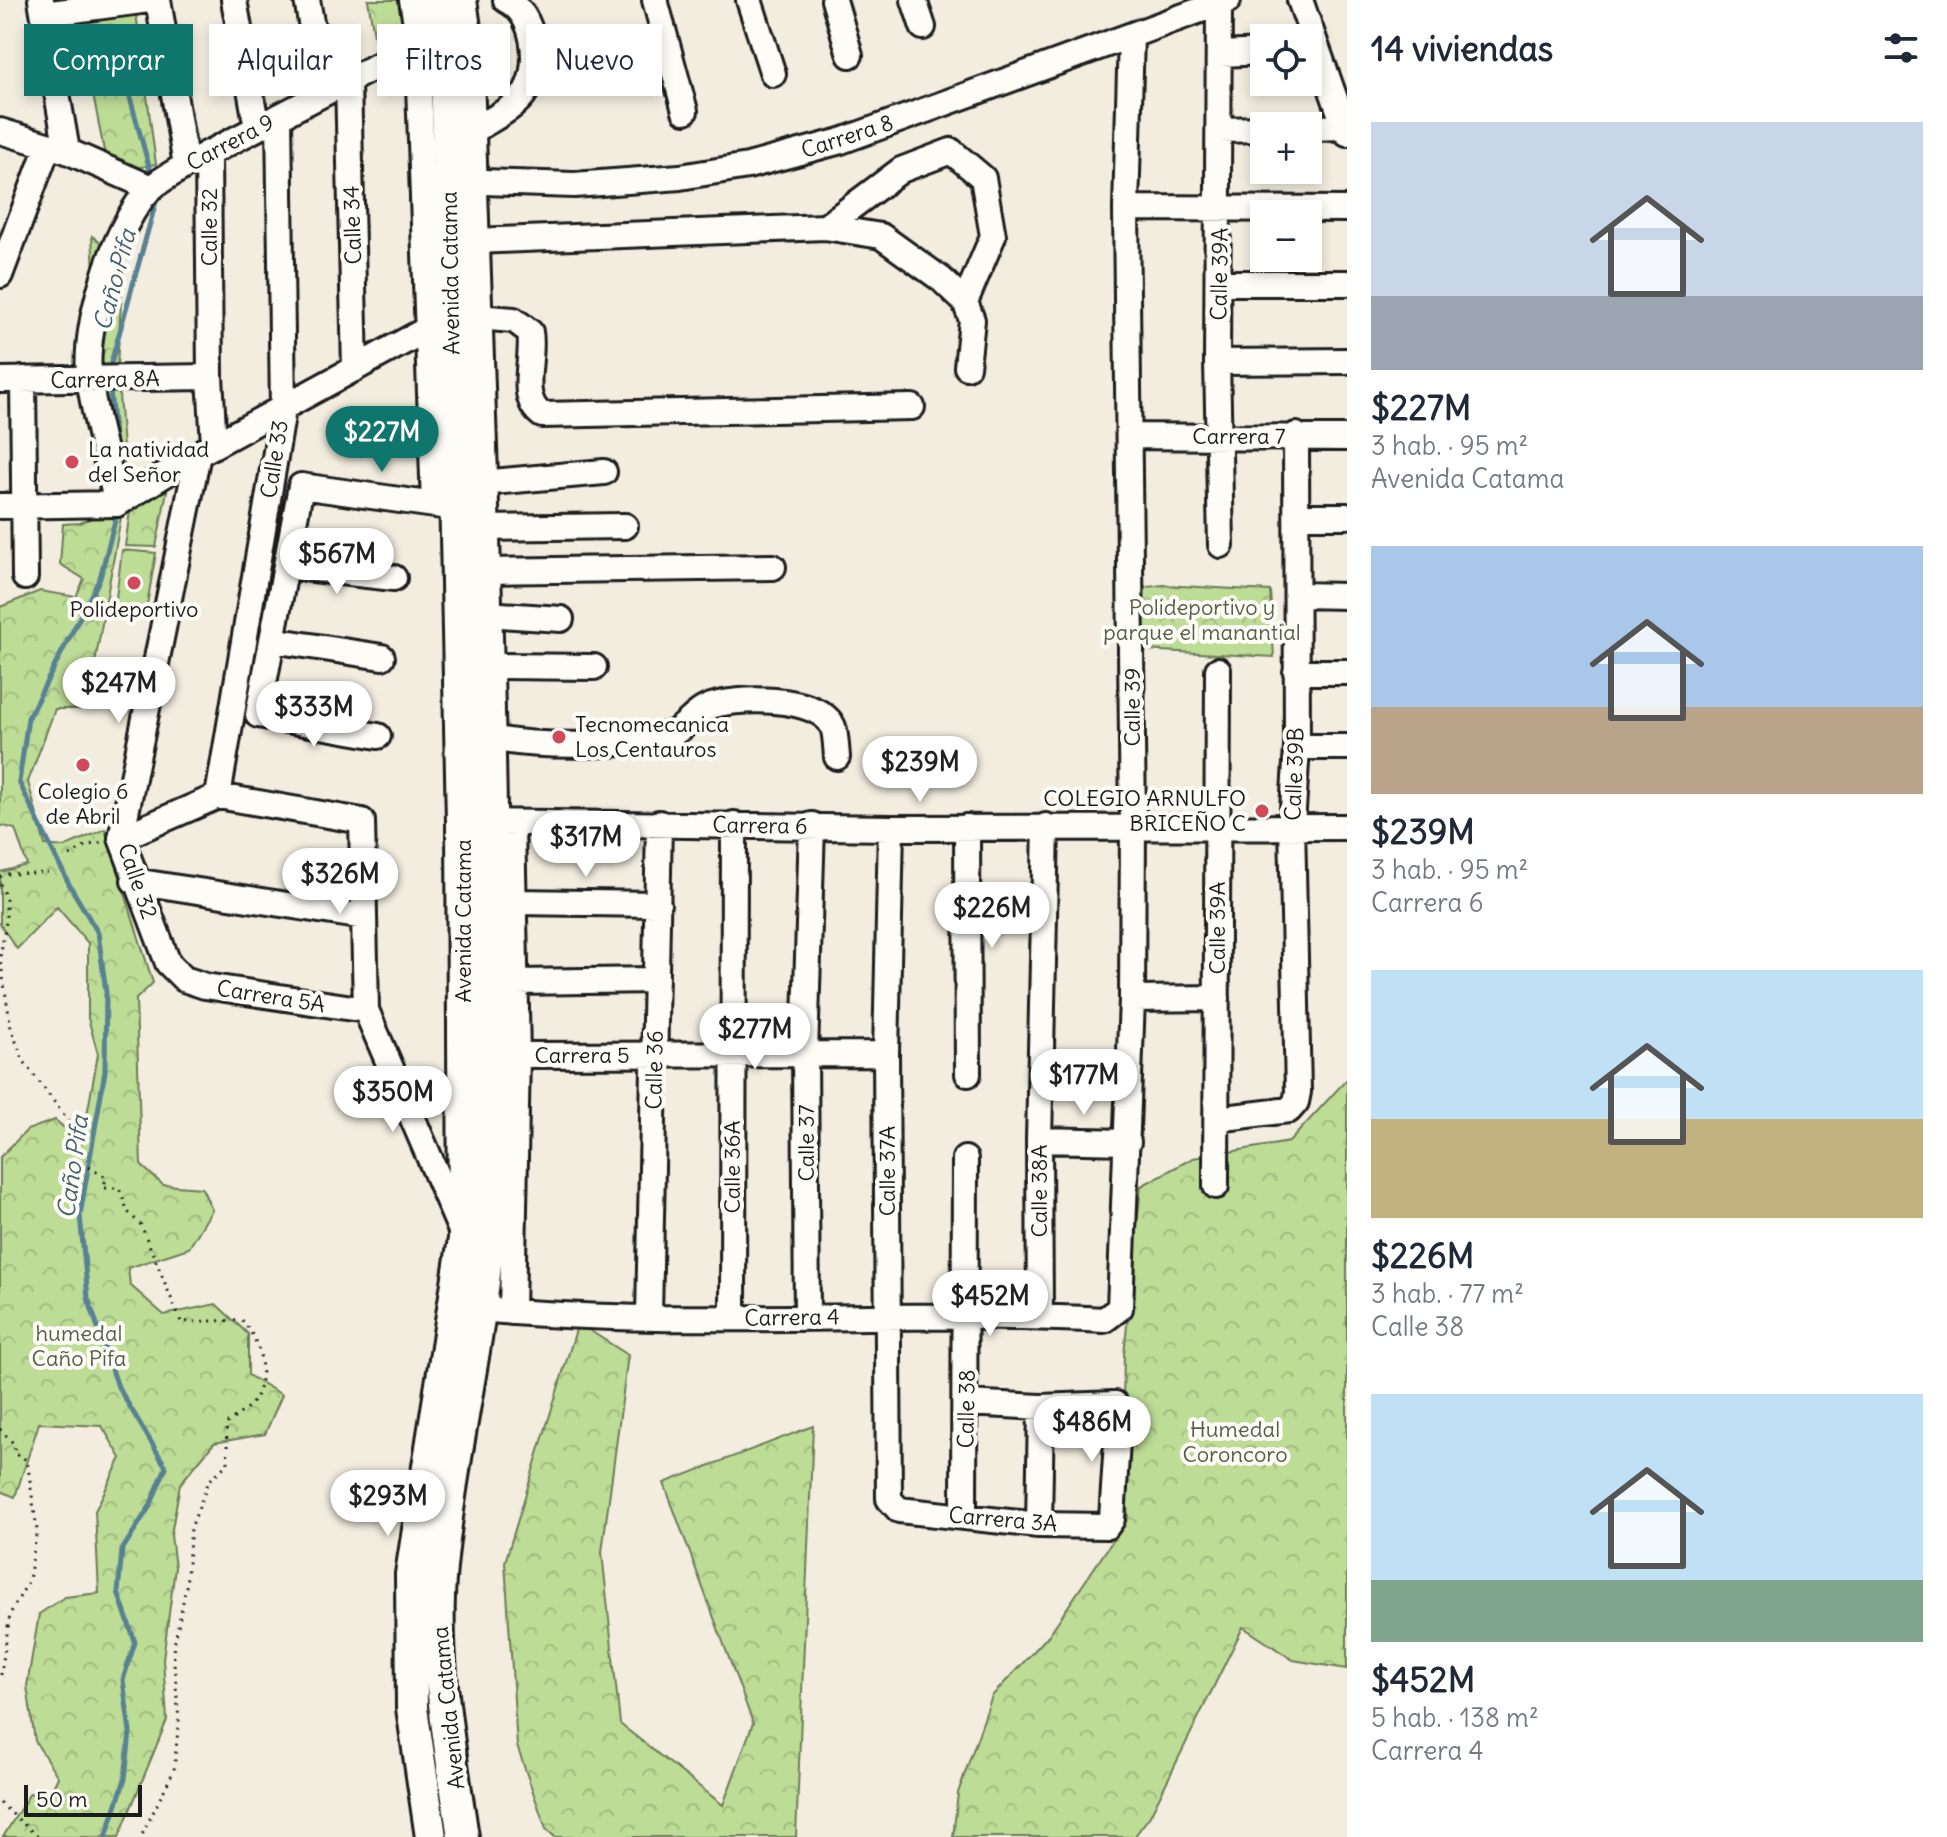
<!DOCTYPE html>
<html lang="es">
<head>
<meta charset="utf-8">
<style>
  body { margin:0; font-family:Delius,sans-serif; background:#f6f6f7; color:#1f2937; height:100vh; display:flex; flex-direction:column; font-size:30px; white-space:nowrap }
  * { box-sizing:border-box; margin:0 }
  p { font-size:26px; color:#747a83 }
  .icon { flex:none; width:44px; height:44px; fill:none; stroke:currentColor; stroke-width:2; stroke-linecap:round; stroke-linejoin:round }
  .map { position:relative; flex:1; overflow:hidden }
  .details { display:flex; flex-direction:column; background:#fff; width:600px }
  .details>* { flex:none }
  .top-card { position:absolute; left:24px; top:24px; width:760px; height:72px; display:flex; gap:16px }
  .buttons { position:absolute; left:1250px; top:24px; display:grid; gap:16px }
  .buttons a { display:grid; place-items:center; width:72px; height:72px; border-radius:0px; background:#fff; box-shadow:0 4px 12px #0003; font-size:40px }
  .scale { position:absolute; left:24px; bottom:20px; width:118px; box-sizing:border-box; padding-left:8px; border:4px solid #1c1c1c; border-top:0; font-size:22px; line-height:28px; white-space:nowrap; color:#1c1c1c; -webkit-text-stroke:6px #fdfcf7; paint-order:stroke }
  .price { position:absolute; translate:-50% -68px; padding:0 18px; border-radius:28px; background:#fff; color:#222; font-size:26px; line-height:52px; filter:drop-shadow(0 2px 4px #0008) }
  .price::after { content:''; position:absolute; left:50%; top:48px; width:24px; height:18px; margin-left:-12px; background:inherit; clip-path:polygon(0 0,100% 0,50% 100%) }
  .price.selected { background:#0f766e; color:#fff }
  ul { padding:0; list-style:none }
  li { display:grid; align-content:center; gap:16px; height:424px; padding:0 24px }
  li span { display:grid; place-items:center; height:248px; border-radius:0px; color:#555 }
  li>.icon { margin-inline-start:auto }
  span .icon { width:144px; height:144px; fill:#fffc; stroke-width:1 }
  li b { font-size:34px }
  h2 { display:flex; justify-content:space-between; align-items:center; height:96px; padding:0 24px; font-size:34px }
  .chip { padding:0 28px; border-radius:0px; background:#fff; box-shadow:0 4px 12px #0003; font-size:28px; line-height:72px }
  .chip.selected { background:#0f766e; color:#fff }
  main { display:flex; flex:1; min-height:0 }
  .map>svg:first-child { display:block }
  .forest { fill:url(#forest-crowns); stroke:#6c7c58; stroke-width:2 }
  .pitch { fill:#bddc95; stroke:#6c7c58; stroke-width:2 }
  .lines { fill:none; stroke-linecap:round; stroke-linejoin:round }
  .stream { stroke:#598193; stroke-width:5 }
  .minor-casing { stroke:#1c1c1c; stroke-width:30 }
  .major-casing { stroke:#1c1c1c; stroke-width:36 }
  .path { stroke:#1c1c1c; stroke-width:3; stroke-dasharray:2 6; stroke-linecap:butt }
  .minor { stroke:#fdfcf7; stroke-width:24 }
  .major { stroke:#fdfcf7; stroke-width:30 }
  .poi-dot { fill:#d1495b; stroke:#fdfcf7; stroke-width:3 }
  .labels { text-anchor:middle; stroke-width:8; stroke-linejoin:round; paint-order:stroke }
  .street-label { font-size:22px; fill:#1c1c1c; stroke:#fdfcf7 }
  .poi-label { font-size:22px; fill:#1c1c1c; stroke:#fdfcf7; text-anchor:start }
  .park-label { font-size:22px; fill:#545f46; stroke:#fdfcf7 }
  .water-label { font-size:24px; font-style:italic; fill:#44606b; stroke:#fdfcf7 }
</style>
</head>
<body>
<main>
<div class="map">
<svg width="1347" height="1837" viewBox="0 0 1347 1837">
  <defs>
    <pattern id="forest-crowns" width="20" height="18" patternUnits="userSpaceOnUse" patternTransform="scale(2)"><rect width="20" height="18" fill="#bddc95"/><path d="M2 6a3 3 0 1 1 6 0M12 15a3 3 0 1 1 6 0" fill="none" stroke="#a2bc80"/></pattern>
  </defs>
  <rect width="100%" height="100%" fill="#f2eddf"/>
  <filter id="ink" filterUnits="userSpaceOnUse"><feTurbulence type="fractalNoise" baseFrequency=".0125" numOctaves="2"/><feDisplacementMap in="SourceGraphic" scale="16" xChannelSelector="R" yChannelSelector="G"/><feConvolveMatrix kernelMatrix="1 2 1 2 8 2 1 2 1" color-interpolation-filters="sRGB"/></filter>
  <g filter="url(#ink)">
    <path class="forest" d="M 368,0 L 400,0 L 407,37 L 376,47 Z
      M 135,5 L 156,164 L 136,168 L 105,156 L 78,16 Z
      M 92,236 L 113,252 L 125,238 L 117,367 L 126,489 L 92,680 L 79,709 L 55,709 L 28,782 L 45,845 L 64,847 L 105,829 L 153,983 L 136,999 L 141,1165 L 163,1185 L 202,1188 L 212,1210 L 189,1248 L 128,1268 L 130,1285 L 164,1315 L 216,1304 L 248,1334 L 248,1375 L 282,1395 L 265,1434 L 214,1443 L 180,1484 L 171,1535 L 175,1568 L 163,1659 L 167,1720 L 119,1837 L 3,1837 L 30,1793 L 48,1798 L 58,1777 L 35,1741 L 27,1686 L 39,1614 L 65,1597 L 99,1593 L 95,1511 L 121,1458 L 102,1426 L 39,1423 L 15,1497 L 0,1491 L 0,1157 L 27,1130 L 55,1120 L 82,1143 L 98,1054 L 88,1018 L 88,943 L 57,907 L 17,949 L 0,924 L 0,872 L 27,865 L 15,829 L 0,825 L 0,607 L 40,591 L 76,597 L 84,579 L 60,564 L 63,524 L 80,523 L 99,515 L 101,501 L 85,339 L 95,289 Z
      M 172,465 L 156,547 L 125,546 L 133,490 Z
      M 1163,585 L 1270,591 L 1274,657 L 1142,650 L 1140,588 Z
      M 1347,1079 L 1347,1669 L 1293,1660 L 1243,1627 L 1150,1816 L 1134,1837 L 953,1837 L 958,1793 L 992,1696 L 1048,1636 L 1128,1518 L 1122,1447 L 1124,1355 L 1141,1186 L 1193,1158 L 1289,1142 Z
      M 578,1323 L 628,1355 L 602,1552 L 620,1724 L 723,1805 L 753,1723 L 664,1483 L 813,1426 L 796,1837 L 555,1837 L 546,1829 L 517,1746 L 505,1562 Z"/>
    <path class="pitch" d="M 122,550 L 156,553 L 145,616 L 114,614 Z"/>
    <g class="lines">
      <path class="stream" d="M 114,40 L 150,170
        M 109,370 L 157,198
        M 110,389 L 115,448
        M 106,1837 L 125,1779 L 130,1732 L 123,1680 L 135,1642 L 118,1592 L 122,1550 L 150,1506 L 166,1467 L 118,1387 L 88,1298 L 80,1215 L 105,1071 L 106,992 L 98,933 L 70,886 L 19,782 L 28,718 L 100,578 L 117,513"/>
      <defs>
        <path id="minor" d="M 41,0 L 67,151
          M 158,0 L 186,165
          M 234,0 L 257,128
          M 307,0 L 324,93
          M 412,0 L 417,29 L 434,505
          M 655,0 L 685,111
          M 749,0 L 773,74
          M 834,0 L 850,55
          M 914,0 L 923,27
          M 1300,0 L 1347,133
          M 1219,3 L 1217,362 L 1221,545
          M 44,14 L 149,0
          M 1221,54 L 1264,52
          M 348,81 L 355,369
          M 1308,128 L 1345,127
          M 1219,130 L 1264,129
          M 0,131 L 67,151 L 151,188
          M 470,133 C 487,121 516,109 526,91 C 541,65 535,13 506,0
          M 208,153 L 210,377 L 214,445
          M 456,181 L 574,185 L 680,177 L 748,166 L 841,141 L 1228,0
          M 1126,208 L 1347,209
          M 825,227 L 901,170 L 951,151 L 983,178 L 993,236 L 965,302
          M 473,241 L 825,227 L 881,236 L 941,279 L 965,302 L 972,320 L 967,367
          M 0,275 L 48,146
          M 1218,283 L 1347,283
          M 476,317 L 514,320 L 530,332 C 535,359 517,397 542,415 L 912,407
          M 1217,362 L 1347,361
          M 23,379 L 25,577
          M 0,380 L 210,377
          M 1130,436 L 1347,438
          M 198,454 L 121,838 L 168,963 L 184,979 L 205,986 L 366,1010
          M 481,483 L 604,472
          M 117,504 C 108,464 96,424 90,384 C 82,330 110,241 142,198 C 153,183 171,175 186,165 L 417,45 L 432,33 L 440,11
          M 0,506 L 117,504 L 198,454 L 442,321
          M 1297,516 L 1347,516
          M 483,528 L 625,526
          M 286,566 L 394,578
          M 484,571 L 773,567
          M 1298,595 L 1347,596
          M 486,614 L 561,619
          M 272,640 L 382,657
          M 487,666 L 594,667
          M 1296,672 L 1347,672
          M 378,736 L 258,715 L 301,486 L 456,508
          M 490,738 C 535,747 622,748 667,735 C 684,731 691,715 706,708 C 733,696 820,695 833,727 C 836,735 836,748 837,757
          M 1297,747 L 1347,747
          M 218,796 L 283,410 L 279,117
          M 476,822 L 891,828 L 1347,827
          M 967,827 L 968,1074
          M 891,828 L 886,1054 L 889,1499 L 899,1510 L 1039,1525 L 1107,1526 L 1112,1519 L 1119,1410 L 1115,1404 L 1041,1407 L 967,1403
          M 121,838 L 218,796 L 362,821 L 366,1010 L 462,1233
          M 134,881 L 364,917
          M 514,902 L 658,904
          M 515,982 L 656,980
          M 1132,999 L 1217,998
          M 517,1055 L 886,1054
          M 1217,1119 L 1289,1110 L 1296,1102 L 1298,1092 L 1292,825 L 1297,747 L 1296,435
          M 1039,1140 L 1128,1142
          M 1216,1186 L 1218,670
          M 480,1309 C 687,1329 896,1309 1104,1320 L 1120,1308 L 1132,999 L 1133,827 L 1126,208 L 1131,36
          M 512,1312 L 517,1055 L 512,825
          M 649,1316 L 659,823
          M 733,1317 L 734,824
          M 807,1317 L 805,1054 L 812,825
          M 1040,1317 L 1039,1140 L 1046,826
          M 964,1516 L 965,1159
          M 1039,1525 L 1041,1407"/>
        <path id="major" d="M 461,0 L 467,42 C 479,424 499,808 491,1191 C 488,1317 453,1441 441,1567 C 432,1657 450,1748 463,1837
          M 431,1837 L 412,1708 L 411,1574 L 464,1239 L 462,822 L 446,56 L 438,0"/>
      </defs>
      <use href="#minor" class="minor-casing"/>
      <use href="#major" class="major-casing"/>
      <path class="path" d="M 70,856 L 85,846 L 103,842
        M 0,877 L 5,874 L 48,873
        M 0,884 L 6,897 L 6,922 L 0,958 L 11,1028 L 23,1060 L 69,1122 L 74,1138 L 69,1162 L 87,1166 L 106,1177 L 104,1188 L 119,1188 L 128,1212 L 141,1225 L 181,1322 L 242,1320 C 260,1342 269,1371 255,1398 C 250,1408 235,1417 226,1424 L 228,1463 L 209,1481 L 191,1528 L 186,1587 L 173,1651 L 179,1720 L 174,1770 L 141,1837
        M 0,1429 L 14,1444 L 15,1454 L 27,1460 L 37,1530 L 29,1580 L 10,1614 L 0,1681
        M 0,1803 L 38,1837"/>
      <use href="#minor" class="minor"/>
      <use href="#major" class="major"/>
    </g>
  </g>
  <g class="poi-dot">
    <circle cx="72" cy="462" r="8"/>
    <circle cx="134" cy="583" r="8"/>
    <circle cx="559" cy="737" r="8"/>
    <circle cx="83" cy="765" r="8"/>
    <circle cx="1262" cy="811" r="8"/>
  </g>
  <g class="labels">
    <g class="street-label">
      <text transform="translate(847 136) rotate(-18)" y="8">Carrera 8</text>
      <text transform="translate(230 142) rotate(-28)" y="8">Carrera 9</text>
      <text transform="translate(352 225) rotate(-92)" y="8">Calle 34</text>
      <text transform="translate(209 227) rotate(-90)" y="8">Calle 32</text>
      <text transform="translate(450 273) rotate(-91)" y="8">Avenida Catama</text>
      <text transform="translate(1219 274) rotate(-89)" y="8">Calle 39A</text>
      <text transform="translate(105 379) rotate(-1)" y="8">Carrera 8A</text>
      <text x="1239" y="444">Carrera 7</text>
      <text transform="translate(274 459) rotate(-81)" y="8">Calle 33</text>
      <text transform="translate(1132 707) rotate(-90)" y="8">Calle 39</text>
      <text transform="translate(1294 774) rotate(-88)" y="8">Calle 39B</text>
      <text transform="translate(760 825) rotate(1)" y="8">Carrera 6</text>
      <text transform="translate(138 881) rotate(71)" y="8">Calle 32</text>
      <text transform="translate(463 921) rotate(-90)" y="8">Avenida Catama</text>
      <text transform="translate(1217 928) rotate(-90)" y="8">Calle 39A</text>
      <text transform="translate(271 996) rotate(9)" y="8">Carrera 5A</text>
      <text x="582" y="1063">Carrera 5</text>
      <text transform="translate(654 1070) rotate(-89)" y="8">Calle 36</text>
      <text transform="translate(806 1143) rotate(-90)" y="8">Calle 37</text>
      <text transform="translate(732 1167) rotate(-90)" y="8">Calle 36A</text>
      <text transform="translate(887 1171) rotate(-90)" y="8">Calle 37A</text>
      <text transform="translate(1039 1191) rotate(-90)" y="8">Calle 38A</text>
      <text transform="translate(792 1317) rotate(-1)" y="8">Carrera 4</text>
      <text transform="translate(966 1409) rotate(-89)" y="8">Calle 38</text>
      <text transform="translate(1003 1519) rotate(5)" y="8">Carrera 3A</text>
      <text transform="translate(448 1708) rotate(-96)" y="8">Avenida Catama</text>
    </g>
    <g class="poi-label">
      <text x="88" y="457">La natividad<tspan x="88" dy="25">del Señor</tspan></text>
      <text x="134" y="617" text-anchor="middle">Polideportivo</text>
      <text x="575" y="732">Tecnomecanica<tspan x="575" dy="25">Los Centauros</tspan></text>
      <text x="83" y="799" text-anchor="middle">Colegio 6<tspan x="83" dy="25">de Abril</tspan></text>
      <text x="1246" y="806" text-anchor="end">COLEGIO ARNULFO<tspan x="1246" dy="25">BRICEÑO C</tspan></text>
    </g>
    <g class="park-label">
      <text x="1202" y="615">Polideportivo y<tspan x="1202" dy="25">parque el manantial</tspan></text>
      <text x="79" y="1341">humedal<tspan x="79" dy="25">Caño Pifa</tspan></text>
      <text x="1235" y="1437">Humedal<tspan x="1235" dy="25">Coroncoro</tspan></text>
    </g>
    <g class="water-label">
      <text transform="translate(115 280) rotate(-75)" y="8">Caño Pifa</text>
      <text transform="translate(73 1167) rotate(-82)" y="8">Caño Pifa</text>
    </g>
  </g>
</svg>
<div class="buttons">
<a><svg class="icon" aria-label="locate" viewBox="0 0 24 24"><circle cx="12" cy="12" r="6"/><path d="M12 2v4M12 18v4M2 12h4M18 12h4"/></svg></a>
<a>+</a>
<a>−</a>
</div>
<div class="scale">50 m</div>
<b class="price selected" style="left:382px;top:474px">$227M</b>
<b class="price" style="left:337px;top:596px">$567M</b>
<b class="price" style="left:119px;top:725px">$247M</b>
<b class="price" style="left:314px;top:749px">$333M</b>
<b class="price" style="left:920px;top:804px">$239M</b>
<b class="price" style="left:586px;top:879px">$317M</b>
<b class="price" style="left:340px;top:916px">$326M</b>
<b class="price" style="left:992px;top:950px">$226M</b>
<b class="price" style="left:755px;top:1071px">$277M</b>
<b class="price" style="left:1084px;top:1117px">$177M</b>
<b class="price" style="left:393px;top:1134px">$350M</b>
<b class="price" style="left:990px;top:1338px">$452M</b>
<b class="price" style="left:1092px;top:1464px">$486M</b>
<b class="price" style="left:388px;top:1538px">$293M</b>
<div class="top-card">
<a class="chip selected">Comprar</a>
<a class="chip">Alquilar</a>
<a class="chip">Filtros</a>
<a class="chip">Nuevo</a>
</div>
</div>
<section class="details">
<h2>14 viviendas<svg class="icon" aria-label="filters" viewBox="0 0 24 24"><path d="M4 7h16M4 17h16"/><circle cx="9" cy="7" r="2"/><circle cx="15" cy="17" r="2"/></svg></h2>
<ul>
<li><span style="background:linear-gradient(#c9d6e8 70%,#9aa5b1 0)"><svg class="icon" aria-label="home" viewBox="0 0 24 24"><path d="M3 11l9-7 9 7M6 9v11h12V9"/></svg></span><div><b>$227M</b><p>3 hab. · 95 m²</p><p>Avenida Catama</p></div></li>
<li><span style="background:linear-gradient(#a9c7e8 65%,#b9a48a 0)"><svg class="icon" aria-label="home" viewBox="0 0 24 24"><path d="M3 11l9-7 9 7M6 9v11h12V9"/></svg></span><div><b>$239M</b><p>3 hab. · 95 m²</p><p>Carrera 6</p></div></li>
<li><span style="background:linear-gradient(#bfe0f5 60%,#c2b280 0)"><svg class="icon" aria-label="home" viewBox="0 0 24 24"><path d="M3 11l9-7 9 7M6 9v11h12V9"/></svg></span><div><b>$226M</b><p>3 hab. · 77 m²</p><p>Calle 38</p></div></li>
<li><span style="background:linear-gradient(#bfe0f5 75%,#7fa58c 0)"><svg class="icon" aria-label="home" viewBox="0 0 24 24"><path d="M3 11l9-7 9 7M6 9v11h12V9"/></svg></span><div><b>$452M</b><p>5 hab. · 138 m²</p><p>Carrera 4</p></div></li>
</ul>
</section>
</main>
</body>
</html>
